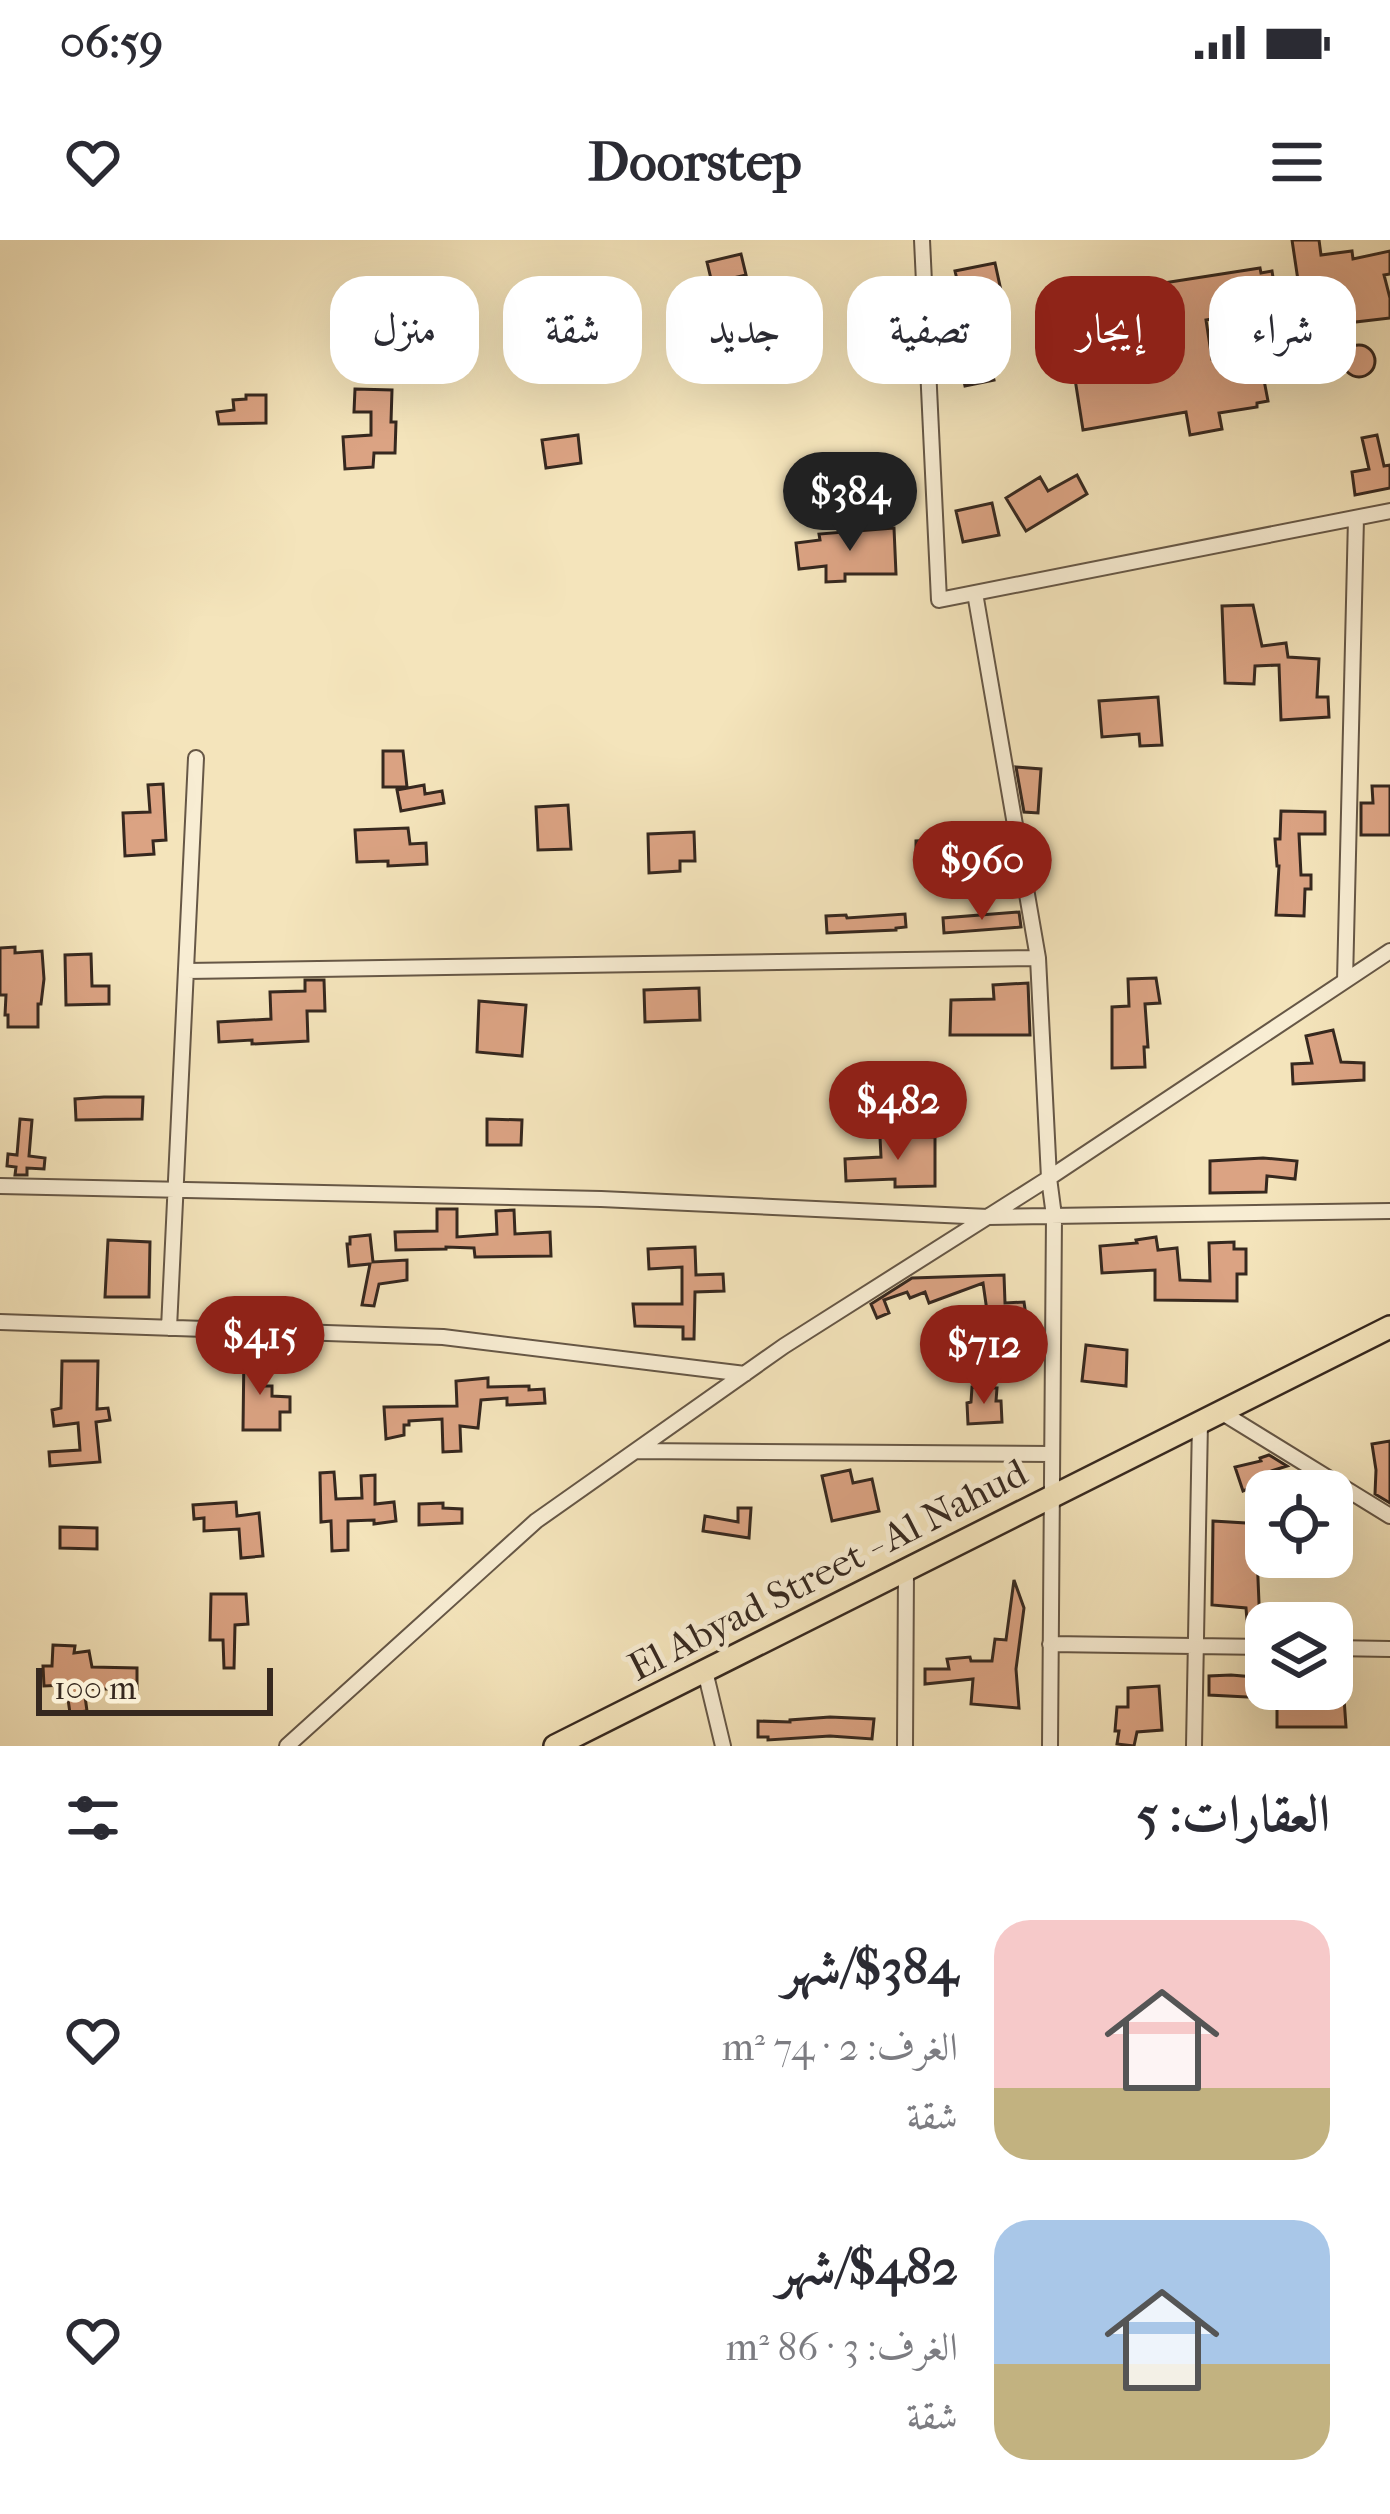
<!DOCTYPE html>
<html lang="ar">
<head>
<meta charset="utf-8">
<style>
  body { margin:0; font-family:"IM FELL French Canon",Amiri,serif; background:#f7f7f7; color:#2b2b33; direction:rtl; height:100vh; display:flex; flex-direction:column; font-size:45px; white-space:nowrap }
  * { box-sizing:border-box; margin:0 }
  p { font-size:39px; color:#7c7c81 }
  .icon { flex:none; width:66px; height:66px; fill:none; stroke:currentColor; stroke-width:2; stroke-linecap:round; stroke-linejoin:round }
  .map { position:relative; height:1506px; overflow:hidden; direction:ltr }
  .panel { display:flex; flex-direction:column; background:#fff; flex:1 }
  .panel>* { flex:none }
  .top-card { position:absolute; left:36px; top:36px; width:1320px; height:108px; direction:rtl; display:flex; gap:24px }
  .tools { position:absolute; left:1245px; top:1230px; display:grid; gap:24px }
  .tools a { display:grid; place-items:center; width:108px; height:108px; border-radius:24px; background:#fff; box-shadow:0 12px 48px #0002; font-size:60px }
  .scale { position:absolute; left:36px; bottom:30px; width:237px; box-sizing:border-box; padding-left:12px; border:6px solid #36281f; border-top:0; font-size:33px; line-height:42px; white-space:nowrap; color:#36281f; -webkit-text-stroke:9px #f8edd3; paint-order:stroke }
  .price { position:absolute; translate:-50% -102px; padding:0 27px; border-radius:42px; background:#8f2418; color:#fff; font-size:39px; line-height:78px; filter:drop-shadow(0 3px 6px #0008) }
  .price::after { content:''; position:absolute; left:50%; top:72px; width:36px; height:27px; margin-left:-18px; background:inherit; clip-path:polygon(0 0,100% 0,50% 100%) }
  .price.active { background:#222; color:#fff }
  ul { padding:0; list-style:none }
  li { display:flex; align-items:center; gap:36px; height:300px; padding:0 60px }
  li span { display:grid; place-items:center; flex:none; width:336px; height:240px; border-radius:36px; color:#555 }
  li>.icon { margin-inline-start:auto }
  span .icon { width:144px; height:144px; fill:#fffc; stroke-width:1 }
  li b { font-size:51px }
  h2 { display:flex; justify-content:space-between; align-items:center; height:144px; padding:0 60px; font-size:51px }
  .pill { padding:0 42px; border-radius:36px; background:#fff; box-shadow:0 12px 48px #0002; font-size:42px; line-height:108px }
  .pill.active { background:#8f2418; color:#fff }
  .status { display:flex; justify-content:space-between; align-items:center; height:84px; padding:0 60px; background:#fff; direction:ltr }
  .status svg { height:33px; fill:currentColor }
  header { display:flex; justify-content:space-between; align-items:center; height:156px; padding:0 60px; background:#fff; font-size:54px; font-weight:700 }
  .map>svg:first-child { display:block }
  .building { fill:#dba383; stroke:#36281f; stroke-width:3 }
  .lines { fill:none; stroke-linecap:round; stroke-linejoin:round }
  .minor-casing { stroke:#665746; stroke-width:18 }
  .trunk-casing { stroke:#36281f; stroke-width:26 }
  .minor { stroke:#f8edd3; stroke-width:14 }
  .trunk { stroke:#f4e4bb; stroke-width:21 }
  .labels { text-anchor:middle; stroke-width:10; stroke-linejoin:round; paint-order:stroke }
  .street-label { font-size:39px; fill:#36281f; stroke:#f8edd3 }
</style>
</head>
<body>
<div class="status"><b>06:59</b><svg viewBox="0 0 49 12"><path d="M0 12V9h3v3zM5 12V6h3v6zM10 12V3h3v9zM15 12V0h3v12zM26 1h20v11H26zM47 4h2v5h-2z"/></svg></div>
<header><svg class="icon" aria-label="menu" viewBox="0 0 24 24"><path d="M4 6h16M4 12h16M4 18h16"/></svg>Doorstep<svg class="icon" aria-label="heart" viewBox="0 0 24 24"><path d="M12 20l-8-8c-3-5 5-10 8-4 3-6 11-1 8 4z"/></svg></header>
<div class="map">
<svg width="1390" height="1506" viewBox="0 0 1390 1506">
  <rect width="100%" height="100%" fill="#f4e4bb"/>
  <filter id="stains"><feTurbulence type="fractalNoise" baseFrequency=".00167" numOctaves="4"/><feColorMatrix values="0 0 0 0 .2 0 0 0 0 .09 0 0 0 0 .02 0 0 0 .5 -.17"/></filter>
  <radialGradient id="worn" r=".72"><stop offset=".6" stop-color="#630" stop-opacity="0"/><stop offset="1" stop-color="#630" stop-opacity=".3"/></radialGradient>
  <path class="building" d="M 1292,0 L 1319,0 L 1321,15 L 1352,11 L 1353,19 L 1390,11 L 1390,34 L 1384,35 L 1390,58 L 1390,78 L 1338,84 L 1333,42 L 1299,47 Z
    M 741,14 L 746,35 L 712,43 L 707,22 Z
    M 995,23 L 1002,55 L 976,61 L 977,66 L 964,69 L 955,31 Z
    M 1260,28 L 1261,33 L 1272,31 L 1275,50 L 1286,48 L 1289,66 L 1206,80 L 1212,119 L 1246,113 L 1247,116 L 1259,114 L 1268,161 L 1257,163 L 1257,167 L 1219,173 L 1222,189 L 1190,195 L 1186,172 L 1083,190 L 1075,139 L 1153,126 L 1147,91 L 1100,99 L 1098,84 L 1082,87 L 1080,71 L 1095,69 L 1093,54 Z
    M1343 121a16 16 0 1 1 32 0a16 16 0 1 1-32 0Z
    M 988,113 L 994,140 L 965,146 L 959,118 Z
    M 355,149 L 392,150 L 391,182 L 396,182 L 395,213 L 374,213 L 373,227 L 345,229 L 343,197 L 371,195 L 371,172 L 354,172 Z
    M 246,155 L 266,155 L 266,183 L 219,184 L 217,172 L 234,170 L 233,160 L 246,159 Z
    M 578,195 L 581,223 L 546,228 L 542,200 Z
    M 1377,195 L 1384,226 L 1390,225 L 1390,248 L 1355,255 L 1352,232 L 1369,229 L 1362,198 Z
    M 1077,235 L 1087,254 L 1026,291 L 1006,258 L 1040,237 L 1048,251 Z
    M 992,263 L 999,295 L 963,302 L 956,271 Z
    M 894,288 L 896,334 L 845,334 L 845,341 L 826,342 L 826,326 L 799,329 L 796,303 L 820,300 L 819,294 Z
    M 1253,365 L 1262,406 L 1286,403 L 1288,417 L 1319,419 L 1317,457 L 1328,457 L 1329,477 L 1281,480 L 1279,425 L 1255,426 L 1254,444 L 1225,443 L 1222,366 Z
    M 1158,457 L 1162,505 L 1140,506 L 1139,494 L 1102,497 L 1099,461 Z
    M 383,511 L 403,511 L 407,547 L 383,547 Z
    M 1016,527 L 1041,529 L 1038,573 L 1024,572 Z
    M 163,544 L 166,600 L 153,601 L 154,614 L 125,616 L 123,573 L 150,572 L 148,545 Z
    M 424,545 L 425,554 L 442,551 L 444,563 L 401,571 L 397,550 Z
    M 1372,546 L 1390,546 L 1390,595 L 1361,595 L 1361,563 L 1373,563 Z
    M 568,565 L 571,609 L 538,610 L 536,567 Z
    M 1281,571 L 1325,572 L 1325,594 L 1299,594 L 1301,635 L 1311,635 L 1311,649 L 1305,649 L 1304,676 L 1276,675 L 1279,626 L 1277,626 L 1275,599 L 1280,599 Z
    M 408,588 L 410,604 L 426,603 L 427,624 L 388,626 L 388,621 L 357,622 L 355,590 Z
    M 694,592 L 695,621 L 680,621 L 680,631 L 649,633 L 648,594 Z
    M 1006,597 L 1008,612 L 916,616 L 916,601 Z
    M 1019,672 L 1021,687 L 944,693 L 943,678 Z
    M 905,674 L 906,687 L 896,688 L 896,690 L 827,693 L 826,676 L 846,675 L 847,678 Z
    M 15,707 L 15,713 L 42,711 L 44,739 L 41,764 L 38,764 L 38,787 L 8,787 L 8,775 L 5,775 L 6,755 L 0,755 L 0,708 Z
    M 91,714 L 92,746 L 109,746 L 109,764 L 66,765 L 65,715 Z
    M 1156,738 L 1160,763 L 1145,764 L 1148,807 L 1144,807 L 1145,827 L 1112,828 L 1112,767 L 1129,766 L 1128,739 Z
    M 305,740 L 324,740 L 325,771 L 307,771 L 308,801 L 252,804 L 252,800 L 219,802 L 218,782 L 271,779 L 270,752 L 305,751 Z
    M 1028,743 L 1030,795 L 950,795 L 951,760 L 994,759 L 993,745 Z
    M 699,748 L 700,780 L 645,782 L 644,750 Z
    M 479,761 L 526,765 L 522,816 L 477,812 Z
    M 1333,790 L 1341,822 L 1364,823 L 1364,840 L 1293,844 L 1292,824 L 1312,823 L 1306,796 Z
    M 104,857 L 143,857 L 142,879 L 76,880 L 75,859 Z
    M 20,879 L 32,880 L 29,916 L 45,918 L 44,929 L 27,928 L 27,935 L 15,935 L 16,927 L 7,926 L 8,914 L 17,915 Z
    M 487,879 L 522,880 L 521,905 L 487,905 Z
    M 880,897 L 935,897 L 935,946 L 895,947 L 895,939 L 846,941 L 845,919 L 881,917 Z
    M 1263,918 L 1297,921 L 1295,939 L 1267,936 L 1266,952 L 1210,953 L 1210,921 Z
    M 437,969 L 457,969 L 457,997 L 497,994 L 496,971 L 514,970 L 515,994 L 550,992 L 551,1016 L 475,1017 L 474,1008 L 446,1007 L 446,1009 L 396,1010 L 395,992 L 437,991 Z
    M 370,995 L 373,1022 L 407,1020 L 407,1040 L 379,1044 L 374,1066 L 362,1065 L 370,1024 L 349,1026 L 347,1004 L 350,1004 L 350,997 Z
    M 1156,997 L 1158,1010 L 1177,1008 L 1180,1040 L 1210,1041 L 1209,1003 L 1234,1002 L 1234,1009 L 1246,1009 L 1246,1034 L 1237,1034 L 1237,1061 L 1155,1060 L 1155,1030 L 1102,1033 L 1100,1006 L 1137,1003 L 1136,1000 Z
    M 108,1000 L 150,1002 L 149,1057 L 105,1057 Z
    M 695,1007 L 696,1035 L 723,1034 L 724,1051 L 695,1052 L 694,1099 L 683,1099 L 683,1087 L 635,1086 L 633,1064 L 682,1064 L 682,1027 L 649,1029 L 648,1009 Z
    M 1004,1035 L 1005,1063 L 1024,1062 L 1026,1076 L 988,1078 L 983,1043 L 929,1063 L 925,1052 L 910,1058 L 907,1052 L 884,1060 L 889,1073 L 877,1078 L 871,1064 L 912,1038 Z
    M 1086,1105 L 1127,1110 L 1126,1146 L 1082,1141 Z
    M 259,1109 L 261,1146 L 272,1146 L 272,1156 L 290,1157 L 290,1172 L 280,1172 L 280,1190 L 243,1190 L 244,1110 Z
    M 62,1121 L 98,1121 L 97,1169 L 108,1168 L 110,1180 L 96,1182 L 100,1222 L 50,1226 L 49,1212 L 80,1210 L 78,1183 L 54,1186 L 52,1170 L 61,1168 Z
    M 488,1138 L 488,1147 L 529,1146 L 529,1150 L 544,1149 L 545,1163 L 507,1165 L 507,1158 L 481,1160 L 478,1188 L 460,1186 L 461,1211 L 443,1212 L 442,1179 L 409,1181 L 409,1185 L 404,1185 L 404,1195 L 386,1199 L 384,1167 L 457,1166 L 456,1141 Z
    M 972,1147 L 997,1148 L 996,1161 L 1001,1161 L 1002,1182 L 968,1184 L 967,1163 L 971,1162 Z
    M 1390,1201 L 1390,1263 L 1375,1254 L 1376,1230 L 1372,1204 Z
    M 1269,1215 L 1287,1226 L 1262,1234 L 1265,1242 L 1243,1251 L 1235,1227 L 1261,1221 L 1260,1218 Z
    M 850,1230 L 853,1243 L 872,1239 L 879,1271 L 832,1281 L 822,1236 Z
    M 334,1232 L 336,1259 L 362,1258 L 361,1236 L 375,1235 L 375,1264 L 394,1262 L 396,1281 L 374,1284 L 374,1280 L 348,1281 L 348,1310 L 332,1311 L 331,1281 L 321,1282 L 320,1233 Z
    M 236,1262 L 237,1276 L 259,1273 L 263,1316 L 241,1318 L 239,1289 L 204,1291 L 204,1278 L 194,1279 L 193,1265 Z
    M 443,1263 L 443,1268 L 462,1269 L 462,1283 L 419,1285 L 419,1264 Z
    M 738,1268 L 751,1268 L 749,1298 L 703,1291 L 705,1276 L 738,1282 Z
    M 1213,1281 L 1262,1284 L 1261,1303 L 1266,1302 L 1266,1315 L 1257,1315 L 1260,1387 L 1257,1388 L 1257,1393 L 1248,1393 L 1246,1368 L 1212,1365 Z
    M 60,1287 L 97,1288 L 97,1309 L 60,1308 Z
    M 1014,1340 L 1024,1368 L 1016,1429 L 1019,1468 L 971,1464 L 973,1439 L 925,1444 L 925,1429 L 949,1429 L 947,1419 L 970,1417 L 971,1421 L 992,1421 L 995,1399 L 1006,1400 Z
    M 211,1354 L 246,1354 L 248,1384 L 235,1385 L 234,1428 L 224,1428 L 223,1400 L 210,1400 Z
    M 53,1405 L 75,1406 L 74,1413 L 89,1411 L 92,1427 L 137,1428 L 137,1449 L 84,1449 L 87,1471 L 70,1473 L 66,1445 L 44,1446 L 43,1426 L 52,1426 Z
    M 1231,1435 L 1266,1438 L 1266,1458 L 1209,1455 L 1209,1436 Z
    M 1332,1440 L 1346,1440 L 1344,1458 L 1346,1487 L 1277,1487 L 1277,1461 L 1312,1461 L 1312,1449 L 1332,1449 Z
    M 1159,1446 L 1162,1490 L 1137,1492 L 1134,1506 L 1117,1504 L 1119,1491 L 1115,1491 L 1117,1467 L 1128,1467 L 1128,1448 Z
    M 830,1477 L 874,1479 L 872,1499 L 830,1496 L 768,1500 L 768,1497 L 758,1497 L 758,1481 L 790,1482 L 790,1480 Z"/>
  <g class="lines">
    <defs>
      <path id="minor" d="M 922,0 L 939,360 L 1390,271
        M 975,353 L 1038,718 L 1049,938 L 1054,976 L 1050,1506
        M 186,731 L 1038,718
        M 1345,741 L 1356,278
        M 0,946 L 601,959 L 988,977 L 1390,971
        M 0,1082 L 443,1097 L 745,1134
        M 169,1088 L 196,518
        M 1221,1172 L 1390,1276
        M 636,1211 L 1051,1214
        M 1050,1404 L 1266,1407
        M 1332,1408 L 1390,1409
        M 705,1431 L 723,1506
        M 287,1506 L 536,1281 L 784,1106 L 1049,938 L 1390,711
        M 905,1506 L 906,1330
        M 1194,1506 L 1200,1182"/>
      <path id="trunk" d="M 555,1506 L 1390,1087"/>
    </defs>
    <use href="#minor" class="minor-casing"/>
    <use href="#trunk" class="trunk-casing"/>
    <use href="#minor" class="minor"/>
    <use href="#trunk" class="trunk"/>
  </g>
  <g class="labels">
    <g class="street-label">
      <text transform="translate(827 1329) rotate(-27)" y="14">El Abyad Street - Al Nahud</text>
    </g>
  </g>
  <rect width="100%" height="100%" filter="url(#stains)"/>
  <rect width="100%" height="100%" fill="url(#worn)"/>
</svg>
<div class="tools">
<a><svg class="icon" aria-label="locate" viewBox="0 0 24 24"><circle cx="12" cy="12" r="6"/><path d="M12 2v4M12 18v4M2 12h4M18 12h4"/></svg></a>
<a><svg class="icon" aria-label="layers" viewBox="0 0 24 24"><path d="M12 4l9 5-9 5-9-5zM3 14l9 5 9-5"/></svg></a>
</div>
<div class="scale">100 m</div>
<b class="price active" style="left:850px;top:314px">$384</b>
<b class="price" style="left:982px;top:683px">$960</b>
<b class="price" style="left:898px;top:923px">$482</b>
<b class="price" style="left:260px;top:1158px">$415</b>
<b class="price" style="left:984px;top:1167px">$712</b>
<div class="top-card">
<a class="pill">شراء</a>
<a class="pill active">إيجار</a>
<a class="pill">تصفية</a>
<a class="pill">جديد</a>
<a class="pill">شقة</a>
<a class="pill">منزل</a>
</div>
</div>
<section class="panel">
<h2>العقارات: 5<svg class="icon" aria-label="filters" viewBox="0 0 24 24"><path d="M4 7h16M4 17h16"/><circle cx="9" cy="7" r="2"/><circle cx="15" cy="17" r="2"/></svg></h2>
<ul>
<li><span style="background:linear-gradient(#f6c9c9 70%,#c2b280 0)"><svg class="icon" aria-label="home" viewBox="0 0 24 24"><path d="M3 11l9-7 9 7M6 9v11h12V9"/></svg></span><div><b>$384/شهر</b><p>الغرف: 2 · 74 m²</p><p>شقة</p></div><svg class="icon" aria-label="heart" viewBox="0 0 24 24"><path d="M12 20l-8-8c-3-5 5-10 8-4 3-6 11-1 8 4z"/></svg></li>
<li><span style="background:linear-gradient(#a9c7e8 60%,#c2b280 0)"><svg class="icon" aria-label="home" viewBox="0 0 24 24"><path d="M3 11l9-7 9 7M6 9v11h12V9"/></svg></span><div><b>$482/شهر</b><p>الغرف: 3 · 86 m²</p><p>شقة</p></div><svg class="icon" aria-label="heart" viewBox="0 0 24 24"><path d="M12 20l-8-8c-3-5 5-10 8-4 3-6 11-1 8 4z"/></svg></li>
</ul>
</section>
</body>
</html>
